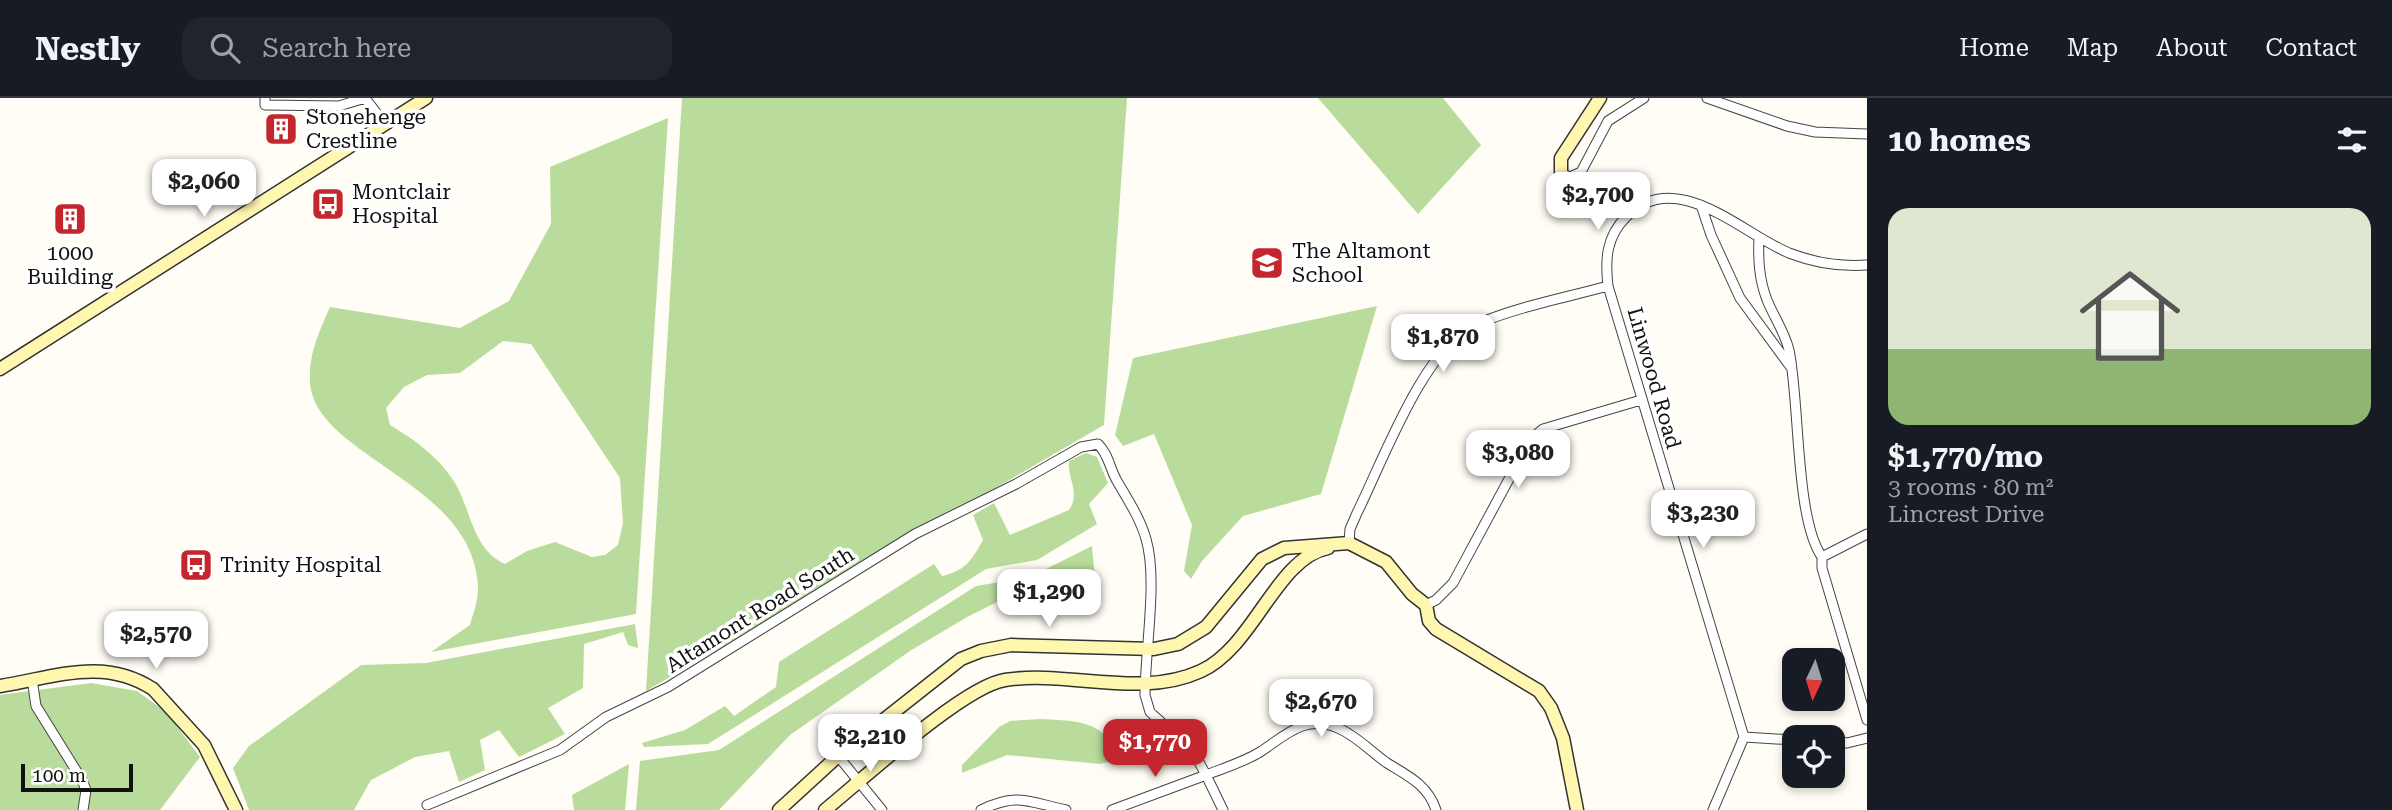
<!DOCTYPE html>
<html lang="en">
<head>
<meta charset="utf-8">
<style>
  body { margin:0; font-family:"Roboto Serif",serif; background:#20242c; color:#f1f3f6; height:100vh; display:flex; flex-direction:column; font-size:26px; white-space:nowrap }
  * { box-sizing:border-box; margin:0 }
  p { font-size:23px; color:#9ea1a6 }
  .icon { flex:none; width:38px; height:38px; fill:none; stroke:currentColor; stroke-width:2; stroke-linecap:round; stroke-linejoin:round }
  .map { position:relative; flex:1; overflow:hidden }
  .drawer { display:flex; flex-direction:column; background:#171b24; width:525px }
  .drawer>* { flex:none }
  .needle { width:46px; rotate:184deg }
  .controls { position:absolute; left:1782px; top:550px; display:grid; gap:14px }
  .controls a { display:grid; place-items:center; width:63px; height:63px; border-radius:14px; background:#171b24; box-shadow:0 4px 10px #0003; font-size:35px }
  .scale { position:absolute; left:21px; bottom:18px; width:112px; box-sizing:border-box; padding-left:7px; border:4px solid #111; border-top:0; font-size:19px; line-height:24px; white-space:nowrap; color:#111; -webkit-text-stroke:5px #fff; paint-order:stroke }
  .price { position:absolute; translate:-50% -60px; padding:0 16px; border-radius:14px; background:#fff; color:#222; font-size:23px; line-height:46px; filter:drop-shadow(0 2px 4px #0008) }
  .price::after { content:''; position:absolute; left:50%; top:42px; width:21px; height:16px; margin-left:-10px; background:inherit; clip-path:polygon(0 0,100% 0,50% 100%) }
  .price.selected { background:#c4262e; color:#fff }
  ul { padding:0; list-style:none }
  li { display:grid; align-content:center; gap:14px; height:371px; padding:0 21px }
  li+li { border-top:2px solid #363941 }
  li span { display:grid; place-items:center; height:217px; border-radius:21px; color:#555 }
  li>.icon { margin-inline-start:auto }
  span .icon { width:126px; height:126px; fill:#fffc; stroke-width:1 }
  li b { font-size:30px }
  h2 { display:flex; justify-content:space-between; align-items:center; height:84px; padding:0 21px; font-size:30px }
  header { display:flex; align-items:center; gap:42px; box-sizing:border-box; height:98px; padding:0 35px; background:#171b24; border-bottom:2px solid #363941 }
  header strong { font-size:33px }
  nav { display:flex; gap:38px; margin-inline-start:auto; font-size:24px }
  .search { width:490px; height:63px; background:#20242c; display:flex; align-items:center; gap:18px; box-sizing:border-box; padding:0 24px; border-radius:21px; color:#9ea1a6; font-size:26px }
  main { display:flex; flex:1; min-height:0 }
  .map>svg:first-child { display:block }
  .forest { fill:#b9dc9c; fill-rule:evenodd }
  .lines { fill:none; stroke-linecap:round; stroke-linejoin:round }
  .street-casing { stroke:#444; stroke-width:11 }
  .secondary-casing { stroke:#333; stroke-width:15 }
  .street { stroke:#fff; stroke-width:9 }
  .secondary { stroke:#fff6b0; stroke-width:12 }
  .labels { text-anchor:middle; stroke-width:7; stroke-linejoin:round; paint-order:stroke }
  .poi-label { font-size:21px; fill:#111; stroke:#fff; text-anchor:start }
  .street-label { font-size:21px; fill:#111; stroke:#fff }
</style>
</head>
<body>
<header>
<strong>Nestly</strong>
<div class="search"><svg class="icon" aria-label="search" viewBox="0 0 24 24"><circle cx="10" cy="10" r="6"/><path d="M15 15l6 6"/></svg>Search here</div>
<nav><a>Home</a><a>Map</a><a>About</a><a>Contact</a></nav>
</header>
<main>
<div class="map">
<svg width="1867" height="712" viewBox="0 0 1867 712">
  <rect width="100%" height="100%" fill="#fffdf5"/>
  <path class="forest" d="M 682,0 L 1127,0 L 1104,327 L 646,593 Z
    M 1318,0 L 1443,0 L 1481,47 L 1418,116 Z
    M 668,20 L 636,516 L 431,554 L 470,527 C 473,516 478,503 478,491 C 476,384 316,360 310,285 C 308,257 319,234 330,209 L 460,230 L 509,203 L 551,126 L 550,69 ZM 503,243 L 531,246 L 620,380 L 623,425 L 618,447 L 605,457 L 592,459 L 555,444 L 527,453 L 505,466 C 473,452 471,412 455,385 C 439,359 415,342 390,327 L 386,310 L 404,289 L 427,277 L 460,275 Z
    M 1377,208 L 1321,396 L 1243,418 L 1202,463 L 1191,481 L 1184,473 L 1192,427 L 1154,336 L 1123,348 L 1115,337 L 1133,260 Z
    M 1086,355 L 1097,359 L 1108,385 L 1089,406 L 1097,426 L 1037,462 L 986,471 L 708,646 L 644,649 L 642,645 L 685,632 L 725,608 L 734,618 L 776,589 L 779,564 L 934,466 L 942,478 C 965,473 972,462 983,442 L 973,417 L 994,405 L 1010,437 L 1069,412 C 1081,394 1067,381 1069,363 Z
    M 1092,448 L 1096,491 L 1044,472 Z
    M 1018,481 L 1095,503 L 1092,511 L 1029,498 L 1005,500 L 967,519 L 910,553 L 790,637 L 719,712 L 636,712 L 640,663 L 719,652 L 976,488 Z
    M 635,526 L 638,550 L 628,547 L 623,534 L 584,546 L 583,590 L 548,610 L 565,636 L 519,659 L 499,632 L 480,642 L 485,672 L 459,684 L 449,653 L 415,659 L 371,682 L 354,712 L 249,712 L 233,670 L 249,648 L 361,567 L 426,565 Z
    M 91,585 L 137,593 L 166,614 L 200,659 L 160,712 L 0,712 L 0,597 Z
    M 1041,621 C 1072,623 1111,621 1115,662 L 1100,666 L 1007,657 L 962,675 L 962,667 L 999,629 L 1010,623 Z
    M 629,666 L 625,712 L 574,712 L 572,697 Z"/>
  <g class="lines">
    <defs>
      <path id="street" d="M 265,0 L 265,7 L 339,8 L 365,0 L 385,26
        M 1707,0 L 1787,28 L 1815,34 L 1867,36
        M 1561,75 L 1570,79 L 1581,74 L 1608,23 L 1644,0
        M 1701,107 L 1711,137 L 1740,200 L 1790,268
        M 1759,139 C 1758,162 1759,181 1767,202 C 1774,219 1785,235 1789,252 C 1800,304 1795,421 1822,459 L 1822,470 L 1867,622
        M 1349,445 L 1350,431 L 1357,415 C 1382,365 1424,249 1475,227 C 1516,209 1564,200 1608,188
        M 1822,459 L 1867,436
        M 1426,507 L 1436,502 L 1453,485 L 1530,342 L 1543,331 L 1641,302
        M 32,581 L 36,608 L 82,682 L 86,692 L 83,712
        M 1744,639 L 1794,642
        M 1832,642 L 1847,645 L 1867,640
        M 838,658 L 882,712
        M 427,707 L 560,652 L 606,619 L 668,589 L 915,436 L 1016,386 L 1081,349 L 1098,346 C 1109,357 1109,369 1117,383 C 1128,402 1140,420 1146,441 C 1158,481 1145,552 1145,597 L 1150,614 L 1193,653 L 1206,677 L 1112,712
        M 981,712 C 1017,694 1029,704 1066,712
        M 1223,712 L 1206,677 C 1224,670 1244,664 1260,654 C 1286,637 1305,616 1338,630 C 1357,638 1371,654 1387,665 C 1408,678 1428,687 1436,712
        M 1713,712 L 1744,639 L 1608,188 C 1605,162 1606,139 1626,119 C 1676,68 1741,135 1789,155 C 1815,165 1839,169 1867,167"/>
      <path id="secondary" d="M 1561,75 L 1561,60 L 1600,0
        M 0,271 L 426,0
        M 0,588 C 53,580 103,558 153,591 L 204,647 L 236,712
        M 779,712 L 838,658 L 961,561 L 981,553 L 1011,547 L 1154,551 L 1178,546 L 1206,529 L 1262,461 L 1284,450 L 1349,445 L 1386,464 L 1412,496 L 1426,507 L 1429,523 L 1436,531 L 1539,593 L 1551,610 L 1563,640 L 1577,712
        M 825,712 C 862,682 964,588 1005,582 C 1068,572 1141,601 1201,573 C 1254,549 1276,460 1328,450"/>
    </defs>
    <use href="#street" class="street-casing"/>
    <use href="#secondary" class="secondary-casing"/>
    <use href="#street" class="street"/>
    <use href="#secondary" class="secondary"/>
  </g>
  <defs>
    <symbol id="building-square" viewBox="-11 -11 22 22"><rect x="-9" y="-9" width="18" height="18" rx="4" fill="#c4262e" stroke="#fff"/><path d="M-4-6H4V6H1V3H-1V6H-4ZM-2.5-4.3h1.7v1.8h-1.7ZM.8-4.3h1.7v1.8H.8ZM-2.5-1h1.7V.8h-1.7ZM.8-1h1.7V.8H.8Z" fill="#fff"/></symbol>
    <symbol id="bus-square" viewBox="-11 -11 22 22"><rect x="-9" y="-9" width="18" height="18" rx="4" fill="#c4262e" stroke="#fff"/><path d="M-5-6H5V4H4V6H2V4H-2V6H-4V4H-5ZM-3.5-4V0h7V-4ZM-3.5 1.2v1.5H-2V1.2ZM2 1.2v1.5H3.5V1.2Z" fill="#fff"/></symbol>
    <symbol id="school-square" viewBox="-11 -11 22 22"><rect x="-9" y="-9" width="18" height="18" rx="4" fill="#c4262e" stroke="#fff"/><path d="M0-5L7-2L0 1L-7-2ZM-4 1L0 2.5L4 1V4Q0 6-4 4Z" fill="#fff"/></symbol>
  </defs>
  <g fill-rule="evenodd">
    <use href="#building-square" x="262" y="12" width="38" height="38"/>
    <use href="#bus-square" x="309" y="87" width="38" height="38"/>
    <use href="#building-square" x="51" y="102" width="38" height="38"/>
    <use href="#school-square" x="1248" y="146" width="38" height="38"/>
    <use href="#bus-square" x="177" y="448" width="38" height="38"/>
  </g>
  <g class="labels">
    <g class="poi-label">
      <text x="306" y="26">Stonehenge<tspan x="306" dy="24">Crestline</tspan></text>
      <text x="352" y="101">Montclair<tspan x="352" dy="24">Hospital</tspan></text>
      <text x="1292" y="160">The Altamont<tspan x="1292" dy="24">School</tspan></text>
      <text x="70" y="162" text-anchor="middle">1000<tspan x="70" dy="24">Building</tspan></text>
      <text x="220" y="474">Trinity Hospital</text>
    </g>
    <g class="street-label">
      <text transform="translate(1654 280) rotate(74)" y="7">Linwood Road</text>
      <text transform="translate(760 512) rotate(-32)" y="7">Altamont Road South</text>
    </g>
  </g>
</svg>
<div class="controls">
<a><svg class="needle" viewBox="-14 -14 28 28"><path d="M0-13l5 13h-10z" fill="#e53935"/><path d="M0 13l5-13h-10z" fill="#9ea1a6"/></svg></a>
<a><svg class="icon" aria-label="locate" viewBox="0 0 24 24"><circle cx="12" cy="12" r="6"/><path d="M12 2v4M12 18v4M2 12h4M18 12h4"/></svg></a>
</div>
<div class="scale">100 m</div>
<b class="price" style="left:204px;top:121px">$2,060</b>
<b class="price" style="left:1598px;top:134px">$2,700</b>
<b class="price" style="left:1443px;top:276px">$1,870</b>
<b class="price" style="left:1518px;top:392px">$3,080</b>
<b class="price" style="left:1703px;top:452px">$3,230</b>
<b class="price" style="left:1049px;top:531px">$1,290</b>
<b class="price" style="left:156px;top:573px">$2,570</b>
<b class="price" style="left:1321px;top:641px">$2,670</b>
<b class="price" style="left:870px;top:676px">$2,210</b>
<b class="price selected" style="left:1155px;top:681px">$1,770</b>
</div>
<section class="drawer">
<h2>10 homes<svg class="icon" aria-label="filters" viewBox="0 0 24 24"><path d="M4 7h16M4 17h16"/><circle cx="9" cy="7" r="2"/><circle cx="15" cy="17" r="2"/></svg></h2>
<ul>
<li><span style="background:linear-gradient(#dfe7d0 65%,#8fb573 0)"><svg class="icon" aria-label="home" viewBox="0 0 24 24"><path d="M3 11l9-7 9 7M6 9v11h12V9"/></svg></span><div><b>$1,770/mo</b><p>3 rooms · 80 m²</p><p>Lincrest Drive</p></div></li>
</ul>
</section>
</main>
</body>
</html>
